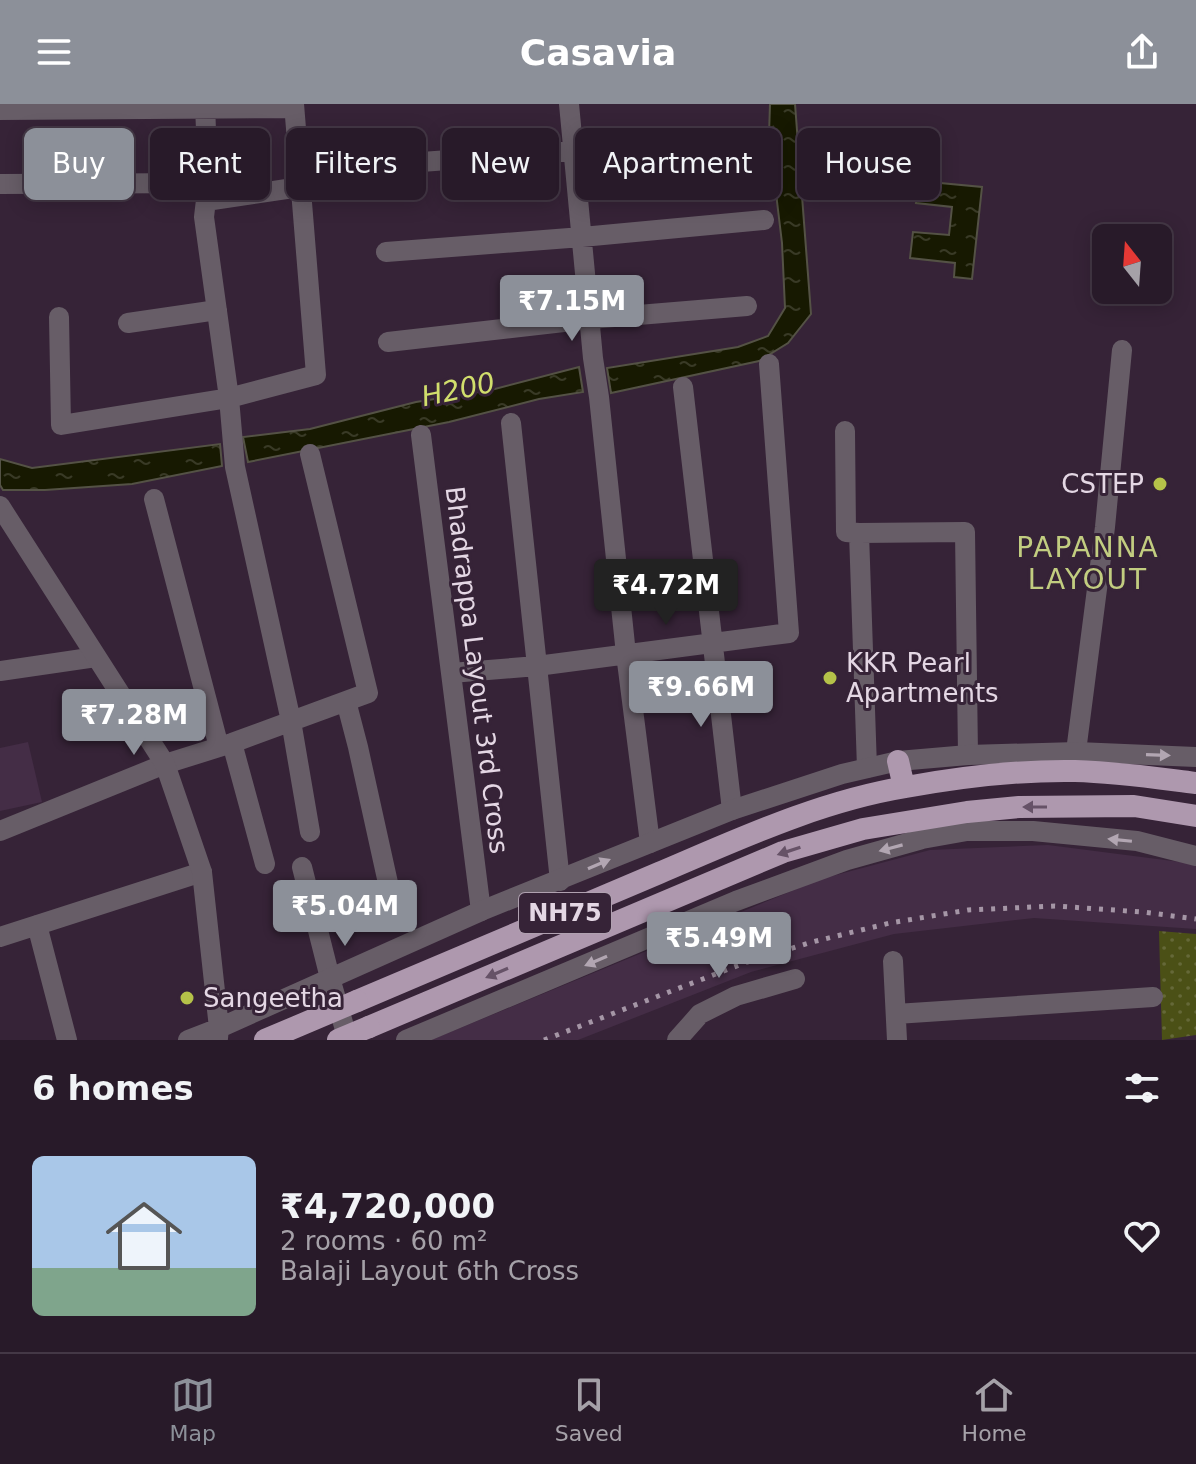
<!DOCTYPE html>
<html lang="en">
<head>
<meta charset="utf-8">
<style>
  body { margin:0; font-family:"DejaVu Sans",sans-serif; background:#302331; color:#f1f3f6; height:100vh; display:flex; flex-direction:column; font-size:30px; white-space:nowrap }
  * { box-sizing:border-box; margin:0 }
  p { font-size:26px; color:#a5a1a8 }
  .icon { flex:none; width:44px; height:44px; fill:none; stroke:currentColor; stroke-width:2; stroke-linecap:round; stroke-linejoin:round }
  .map { position:relative; height:936px; overflow:hidden }
  .side { display:flex; flex-direction:column; background:#281a29; flex:1 }
  .side>* { flex:none }
  .top-card { position:absolute; left:24px; top:24px; width:1148px; height:72px; display:flex; gap:16px }
  .needle { width:52px; rotate:343deg }
  .controls { position:absolute; left:1092px; top:120px; display:grid; gap:16px }
  .controls a { display:grid; place-items:center; width:80px; height:80px; border-radius:12px; background:#281a29; box-shadow:0 4px 20px #0003,0 0 0 2px #443846; font-size:40px }
  .price { position:absolute; translate:-50% -68px; padding:0 18px; border-radius:8px; background:#8c9099; color:#fff; font-size:26px; line-height:52px; filter:drop-shadow(0 2px 4px #0008) }
  .price::after { content:''; position:absolute; left:50%; top:48px; width:24px; height:18px; margin-left:-12px; background:inherit; clip-path:polygon(0 0,100% 0,50% 100%) }
  .price.on { background:#222; color:#fff }
  ul { padding:0; list-style:none }
  li { display:flex; align-items:center; gap:24px; height:200px; padding:0 32px }
  li span { display:grid; place-items:center; flex:none; width:224px; height:160px; border-radius:12px; color:#555 }
  li>.icon { margin-inline-start:auto }
  span .icon { width:96px; height:96px; fill:#fffc; stroke-width:1 }
  li b { font-size:34px }
  h2 { display:flex; justify-content:space-between; align-items:center; height:96px; padding:0 32px; font-size:34px }
  .chip { padding:0 28px; border-radius:12px; background:#281a29; box-shadow:0 4px 20px #0003,0 0 0 2px #443846; font-size:28px; line-height:72px }
  .chip.on { background:#8c9099; color:#fff }
  header { display:flex; justify-content:space-between; align-items:center; height:104px; padding:0 32px; background:#8c9099; color:#fff; font-size:36px; font-weight:700 }
  .menu { display:flex; justify-content:space-around; align-items:center; height:112px; border-top:2px solid #443846; background:#281a29; font-size:22px; color:#a5a1a8 }
  .menu a { display:grid; justify-items:center; gap:4px }
  .menu .on { color:#8c9099 }
  .map>svg:first-child { display:block }
  .built { fill:#442d46 }
  .grass { fill:url(#grass-dots) }
  .water { fill:url(#water-ripples); stroke:#545245; stroke-width:2 }
  .lines { fill:none; stroke-linecap:round; stroke-linejoin:round }
  .minor { stroke:#675d67; stroke-width:20 }
  .tertiary { stroke:#675d67; stroke-width:20 }
  .trunk { stroke:#ae98ae; stroke-width:22 }
  .rail { stroke:#a596a6; stroke-width:5; stroke-dasharray:4 8; stroke-linecap:butt }
  .trunk-bridge { stroke:#ae98ae; stroke-width:22 }
  .oneway { fill:#b2a6b2 }
  .oneway2 { fill:#665267 }
  .poi-dot { fill:#b5c249; stroke:#362337; stroke-width:3 }
  .labels { text-anchor:middle; stroke-width:6; stroke-linejoin:round; paint-order:stroke }
  .shield { fill:#362337; stroke:#b0a1b0; stroke-width:2 }
  .shield-label { font-size:24px; font-weight:bold; fill:#e4d7e4 }
  .poi-label { font-size:26px; fill:#e4d7e4; stroke:#362337; text-anchor:start }
  .street-label { font-size:26px; fill:#e4d7e4; stroke:#362337 }
  .water-label { font-size:28px; font-style:italic; fill:#d1de6c; stroke:#362337 }
  .neighbourhood-label { font-size:28px; letter-spacing:2px; fill:#c2cd80; stroke:#362337 }
</style>
</head>
<body>
<header><svg class="icon" aria-label="menu" viewBox="0 0 24 24"><path d="M4 6h16M4 12h16M4 18h16"/></svg>Casavia<svg class="icon" aria-label="share" viewBox="0 0 24 24"><path d="M12 15V3M7 8l5-5 5 5M5 13v7h14v-7"/></svg></header>
<div class="map">
<svg width="1196" height="936" viewBox="0 0 1196 936">
  <defs>
    <pattern id="grass-dots" width="8" height="8" patternUnits="userSpaceOnUse" patternTransform="scale(2)"><rect width="8" height="8" fill="#4b5016"/><path d="M2 2h.1M6 6h.1" fill="none" stroke="#656838" stroke-width="1.8" stroke-linecap="round"/></pattern>
    <pattern id="water-ripples" width="26" height="14" patternUnits="userSpaceOnUse" patternTransform="scale(2)"><rect width="26" height="14" fill="#171901"/><path d="M2 4q2-2 4 0t4 0M15 11q2-2 4 0t4 0" fill="none" stroke="#393a26"/></pattern>
  </defs>
  <rect width="100%" height="100%" fill="#362337"/>
  <path class="built" d="M 28,638 L 42,698 L 0,707 L 0,644 Z
    M 1048,741 L 1196,760 L 1196,825 L 1034,814 L 894,830 L 751,868 L 578,936 L 431,936 L 821,775 L 930,746 Z"/>
  <path class="grass" d="M 1159,827 L 1196,830 L 1196,931 L 1162,936 Z"/>
  <path class="water" d="M 770,0 L 795,0 L 811,210 L 788,239 L 759,257 L 611,289 L 607,264 L 738,243 L 768,232 L 785,204 L 782,139 L 769,31 Z
    M 919,77 L 982,83 L 972,175 L 954,173 L 955,159 L 910,154 L 913,128 L 949,131 L 952,103 L 916,99 Z
    M 579,263 L 583,288 L 539,295 L 449,318 L 248,358 L 243,333 L 310,325 L 416,298 L 491,286 Z
    M 220,340 L 222,362 L 132,380 L 45,386 L 3,386 L 0,381 L 0,355 L 32,364 Z"/>
  <g class="lines">
    <path class="minor" d="M 205,0 L 208,79 L 204,113 L 229,294 L 235,363 L 291,617 L 310,728
      M 569,0 L 593,254 L 599,293 L 626,550 L 650,739
      M 0,6 L 294,4
      M 353,63 L 760,33
      M 0,80 L 208,79
      M 206,97 L 300,83
      M 386,148 L 582,133 L 764,116
      M 59,213 L 61,321 L 229,294 L 316,271 L 294,0
      M 128,219 L 217,206
      M 388,238 L 590,215 L 747,202
      M 683,283 L 732,706
      M 511,319 L 560,777
      M 845,327 L 846,428 L 859,429
      M 421,331 L 481,807
      M 154,395 L 219,643
      M 0,567 L 96,553
      M 451,569 L 537,562 L 789,529 L 769,260
      M 346,597 L 358,643 L 390,788
      M 232,639 L 265,760
      M 1074,663 L 1105,423 L 1122,246
      M 867,664 L 859,429 L 965,428 L 968,651
      M 0,727 L 165,660 L 232,639 L 368,589 L 310,350
      M 302,763 L 330,874 L 348,936
      M 37,821 L 67,936
      M 0,833 L 202,768
      M 893,857 L 897,936
      M 896,910 L 1153,893
      M 677,936 L 700,910 L 736,892 L 795,875"/>
    <path class="tertiary" d="M 0,402 L 165,660 L 202,768 L 219,924 L 218,934
      M 188,936 L 219,924 L 481,807 L 732,706 L 842,670 L 898,657 L 968,651 L 1077,648 L 1196,653
      M 406,936 L 736,797 L 847,756 L 922,735 L 967,727 L 1033,727 L 1137,737 L 1196,752"/>
    <path class="trunk" d="M 898,657 L 904,683
      M 357,897 C 458,854 559,811 659,769 C 739,735 820,697 906,683 C 961,673 1019,666 1075,667 C 1116,668 1156,674 1196,679
      M 369,923 L 783,748 L 863,725 L 967,708 L 1019,703 L 1134,702 L 1196,712"/>
    <path class="rail" d="M 544,936 L 747,858 L 812,838 L 890,819 L 968,806 L 1055,802 L 1143,808 L 1196,815"/>
    <path class="trunk-bridge" d="M 265,936 L 357,897
      M 338,936 L 369,923"/>
  </g>
  <defs><path id="oneway-solid" d="M-6-.8H1V-3.2L6.5 0L1 3.2V.8H-6Z" transform="scale(2)"/></defs>
  <g class="oneway">
    <use href="#oneway-solid" transform="translate(1158 651) rotate(2)"/>
    <use href="#oneway-solid" transform="translate(1120 736) rotate(-174)"/>
    <use href="#oneway-solid" transform="translate(891 744) rotate(165)"/>
    <use href="#oneway-solid" transform="translate(599 760) rotate(-23)"/>
    <use href="#oneway-solid" transform="translate(596 857) rotate(157)"/>
  </g>
  <g class="oneway2">
    <use href="#oneway-solid" transform="translate(1035 703) rotate(180)"/>
    <use href="#oneway-solid" transform="translate(789 747) rotate(162)"/>
    <use href="#oneway-solid" transform="translate(497 869) rotate(157)"/>
  </g>
  <g class="poi-dot">
    <circle cx="1160" cy="380" r="8"/>
    <circle cx="830" cy="574" r="8"/>
    <circle cx="187" cy="894" r="8"/>
  </g>
  <g class="labels">
    <rect class="shield" x="519" y="789" width="92" height="40" rx="6"/>
    <g class="shield-label">
      <text x="565" y="817">NH75</text>
    </g>
    <g class="poi-label">
      <text x="1144" y="389" text-anchor="end">CSTEP</text>
      <text x="846" y="568">KKR Pearl<tspan x="846" dy="30">Apartments</tspan></text>
      <text x="203" y="903">Sangeetha</text>
    </g>
    <g class="street-label">
      <text transform="translate(477 566) rotate(83)" y="9">Bhadrappa Layout 3rd Cross</text>
    </g>
    <g class="water-label">
      <text transform="translate(458 285) rotate(-12)" y="10">H200</text>
    </g>
    <g class="neighbourhood-label">
      <text x="1088" y="453">PAPANNA<tspan x="1088" dy="32">LAYOUT</tspan></text>
    </g>
  </g>
</svg>
<div class="controls">
<a><svg class="needle" viewBox="-14 -14 28 28"><path d="M0-13l5 13h-10z" fill="#e53935"/><path d="M0 13l5-13h-10z" fill="#a5a1a8"/></svg></a>
</div>
<b class="price" style="left:572px;top:239px">₹7.15M</b>
<b class="price on" style="left:666px;top:523px">₹4.72M</b>
<b class="price" style="left:701px;top:625px">₹9.66M</b>
<b class="price" style="left:134px;top:653px">₹7.28M</b>
<b class="price" style="left:345px;top:844px">₹5.04M</b>
<b class="price" style="left:719px;top:876px">₹5.49M</b>
<div class="top-card">
<a class="chip on">Buy</a>
<a class="chip">Rent</a>
<a class="chip">Filters</a>
<a class="chip">New</a>
<a class="chip">Apartment</a>
<a class="chip">House</a>
</div>
</div>
<section class="side">
<h2>6 homes<svg class="icon" aria-label="filters" viewBox="0 0 24 24"><path d="M4 7h16M4 17h16"/><circle cx="9" cy="7" r="2"/><circle cx="15" cy="17" r="2"/></svg></h2>
<ul>
<li><span style="background:linear-gradient(#a9c7e8 70%,#7fa58c 0)"><svg class="icon" aria-label="home" viewBox="0 0 24 24"><path d="M3 11l9-7 9 7M6 9v11h12V9"/></svg></span><div><b>₹4,720,000</b><p>2 rooms · 60 m²</p><p>Balaji Layout 6th Cross</p></div><svg class="icon" aria-label="heart" viewBox="0 0 24 24"><path d="M12 20l-8-8c-3-5 5-10 8-4 3-6 11-1 8 4z"/></svg></li>
</ul>
</section>
<nav class="menu">
<a class="on"><svg class="icon" aria-label="map" viewBox="0 0 24 24"><path d="M3 6l6-2 6 2 6-2v14l-6 2-6-2-6 2zM9 4v14M15 6v14"/></svg>Map</a>
<a><svg class="icon" aria-label="saved" viewBox="0 0 24 24"><path d="M7 4h10v16l-5-4-5 4z"/></svg>Saved</a>
<a><svg class="icon" aria-label="home" viewBox="0 0 24 24"><path d="M3 11l9-7 9 7M6 9v11h12V9"/></svg>Home</a>
</nav>
</body>
</html>
